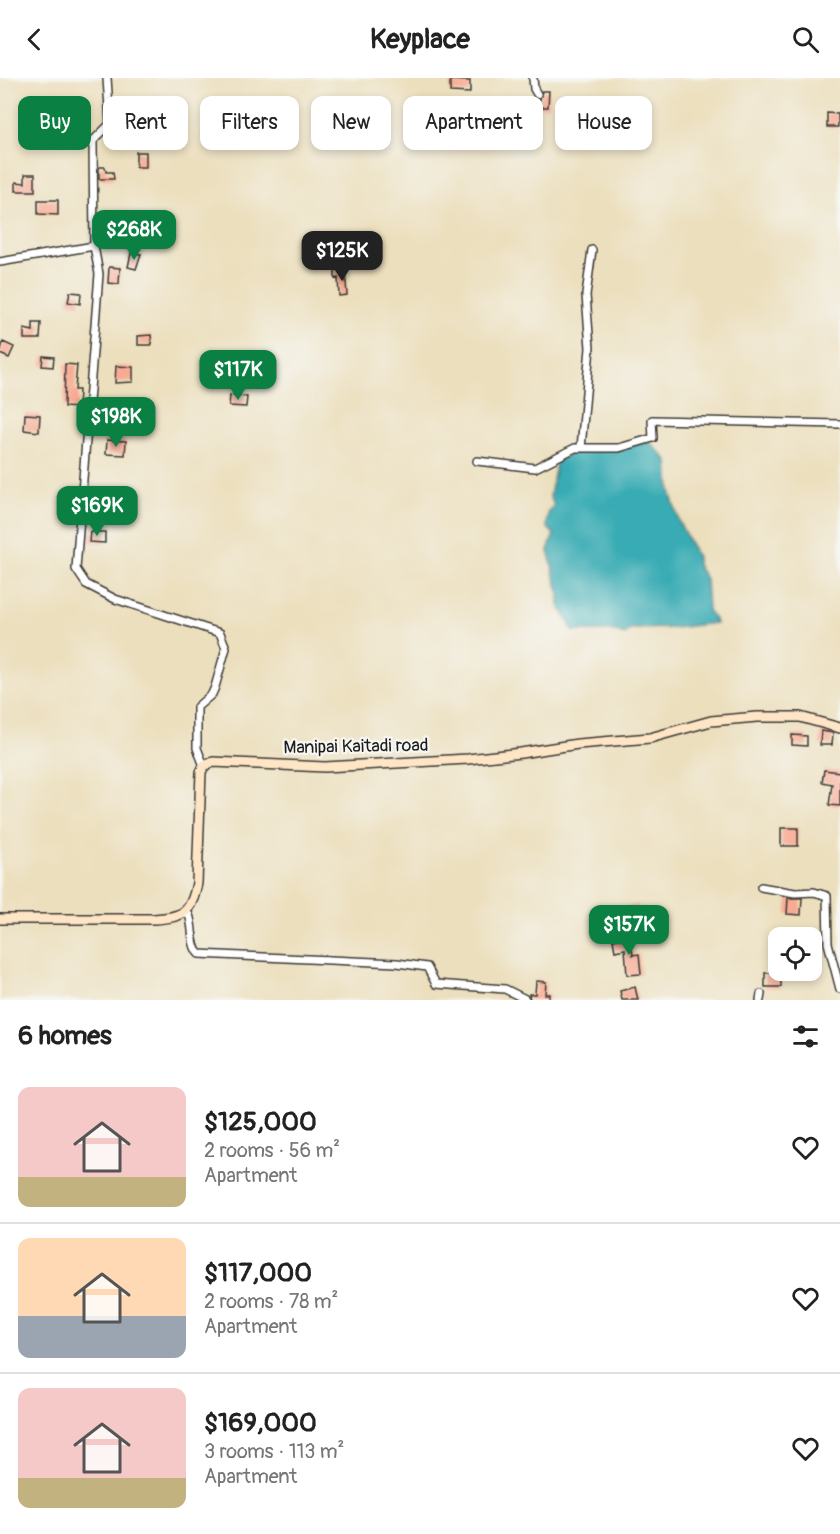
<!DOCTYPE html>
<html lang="en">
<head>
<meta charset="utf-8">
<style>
  body { margin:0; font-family:Pangolin,sans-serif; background:#f6f6f6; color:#222; height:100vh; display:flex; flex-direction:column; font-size:22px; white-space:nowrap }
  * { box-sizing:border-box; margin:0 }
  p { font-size:20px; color:#767676 }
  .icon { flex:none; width:33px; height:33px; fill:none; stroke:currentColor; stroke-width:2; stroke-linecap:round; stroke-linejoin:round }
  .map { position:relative; height:922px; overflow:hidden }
  .panel { display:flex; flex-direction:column; background:#fff; flex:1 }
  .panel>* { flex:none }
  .top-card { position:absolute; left:18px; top:18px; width:804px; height:54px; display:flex; gap:12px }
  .fabs { position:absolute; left:768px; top:849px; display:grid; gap:12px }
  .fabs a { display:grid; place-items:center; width:54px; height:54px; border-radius:12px; background:#fff; box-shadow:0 3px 9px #0003; font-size:30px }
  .price { position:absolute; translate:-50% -51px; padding:0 14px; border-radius:12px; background:#0b8043; color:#fff; font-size:20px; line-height:39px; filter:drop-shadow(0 2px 3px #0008) }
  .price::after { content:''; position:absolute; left:50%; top:36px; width:18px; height:14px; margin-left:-9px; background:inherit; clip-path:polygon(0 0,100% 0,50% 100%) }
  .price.on { background:#222; color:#fff }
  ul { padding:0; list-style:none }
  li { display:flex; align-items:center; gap:18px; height:150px; padding:0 18px }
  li+li { border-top:2px solid #e0e0e0 }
  li span { display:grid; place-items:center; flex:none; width:168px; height:120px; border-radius:12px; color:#555 }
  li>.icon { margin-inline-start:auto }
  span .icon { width:72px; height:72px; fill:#fffc; stroke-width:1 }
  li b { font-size:26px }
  h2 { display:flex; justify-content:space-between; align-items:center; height:72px; padding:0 18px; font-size:26px }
  .tag { padding:0 21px; border-radius:12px; background:#fff; box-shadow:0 3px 9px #0003; font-size:21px; line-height:54px }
  .tag.on { background:#0b8043; color:#fff }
  header { display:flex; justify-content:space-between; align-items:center; height:78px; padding:0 18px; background:#fff; font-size:27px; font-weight:700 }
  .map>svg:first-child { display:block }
  .water { fill:#39abb4; stroke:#2a6468; stroke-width:1.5 }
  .building { fill:#f8aa93 }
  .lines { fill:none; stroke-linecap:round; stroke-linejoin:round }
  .minor-casing { stroke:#3b3934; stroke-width:10 }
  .secondary-casing { stroke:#3b3934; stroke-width:12 }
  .minor { stroke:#fff; stroke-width:7 }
  .secondary { stroke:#fee5c5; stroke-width:9 }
  .labels { text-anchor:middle; stroke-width:4.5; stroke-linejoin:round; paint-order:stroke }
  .street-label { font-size:18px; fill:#1c1c1c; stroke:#f6f6f2 }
</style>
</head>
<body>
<header><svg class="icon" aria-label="back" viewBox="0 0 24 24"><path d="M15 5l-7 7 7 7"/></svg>Keyplace<svg class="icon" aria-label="search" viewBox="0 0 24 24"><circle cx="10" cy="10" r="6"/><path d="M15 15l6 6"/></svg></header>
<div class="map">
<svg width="840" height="922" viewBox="0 0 840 922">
  <rect width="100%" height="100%" fill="#f6f6f2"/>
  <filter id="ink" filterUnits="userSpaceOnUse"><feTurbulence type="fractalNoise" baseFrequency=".0167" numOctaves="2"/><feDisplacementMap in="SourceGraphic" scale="12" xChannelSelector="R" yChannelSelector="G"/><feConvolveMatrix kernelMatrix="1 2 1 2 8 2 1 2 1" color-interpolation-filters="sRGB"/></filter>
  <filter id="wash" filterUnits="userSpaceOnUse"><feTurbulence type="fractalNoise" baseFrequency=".008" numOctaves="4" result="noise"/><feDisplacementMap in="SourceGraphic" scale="24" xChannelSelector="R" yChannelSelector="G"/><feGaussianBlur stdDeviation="1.35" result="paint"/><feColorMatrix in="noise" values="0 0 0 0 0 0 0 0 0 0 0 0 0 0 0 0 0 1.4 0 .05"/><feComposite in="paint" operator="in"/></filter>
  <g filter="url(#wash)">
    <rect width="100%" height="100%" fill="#ecdfbd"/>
    <path class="water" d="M 650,364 L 668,383 L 670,413 L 679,444 L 697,479 L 697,487 L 706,501 L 708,532 L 716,545 L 674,550 L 630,551 L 625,557 L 613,553 L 573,553 L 559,527 L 559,514 L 548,472 L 554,456 L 547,449 L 548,436 L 554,427 L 550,419 L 556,384 L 575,373 Z"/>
    <g id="blocks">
      <path class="building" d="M 450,2 L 470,3 L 470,15 L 450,14 Z
        M 542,13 L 549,13 L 548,29 L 538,29 Z
        M 137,24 L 138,36 L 121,37 L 120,25 Z
        M 827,35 L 838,36 L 838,49 L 827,49 Z
        M 72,54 L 85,54 L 87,63 L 72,64 Z
        M 136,74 L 146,74 L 146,89 L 136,89 Z
        M 99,89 L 105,89 L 106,94 L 113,94 L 114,101 L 99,101 Z
        M 25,96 L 35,96 L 35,113 L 16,113 L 16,104 L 25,105 Z
        M 38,122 L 58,122 L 58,137 L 38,136 Z
        M 108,136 L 125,136 L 126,150 L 108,150 Z
        M 131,175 L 141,176 L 136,191 L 128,189 Z
        M 109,189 L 120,190 L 119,206 L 108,205 Z
        M 335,192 L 345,192 L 347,217 L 339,218 L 338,200 L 335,201 Z
        M 70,214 L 81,215 L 80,226 L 68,224 Z
        M 33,245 L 41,245 L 40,261 L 24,261 L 24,251 L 33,253 Z
        M 151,257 L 152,267 L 138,267 L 138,258 Z
        M 3,264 L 14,269 L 9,280 L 0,276 Z
        M 43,278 L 54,279 L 53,289 L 42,288 Z
        M 65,286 L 77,287 L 75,312 L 79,312 L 78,330 L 64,329 Z
        M 116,288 L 133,289 L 133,304 L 115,305 Z
        M 230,317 L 247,319 L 246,329 L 229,328 Z
        M 25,336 L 40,337 L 39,354 L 24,352 Z
        M 107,362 L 126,363 L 125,377 L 106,376 Z
        M 90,454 L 105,454 L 105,465 L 89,464 Z
        M 821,653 L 833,655 L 832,667 L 820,667 Z
        M 792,657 L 807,658 L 807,668 L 792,667 Z
        M 824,692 L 840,694 L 840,728 L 829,727 L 832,706 L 822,704 Z
        M 781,750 L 798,750 L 798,768 L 781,768 Z
        M 788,820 L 802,820 L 801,837 L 787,836 Z
        M 638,827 L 639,838 L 627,839 L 626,829 Z
        M 630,859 L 633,877 L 639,876 L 641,896 L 627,897 L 625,871 L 615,873 L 613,862 Z
        M 765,895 L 781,895 L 781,909 L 765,909 Z
        M 536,903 L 546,904 L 545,916 L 549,916 L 549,922 L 530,922 L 529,916 L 535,916 Z
        M 635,909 L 638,922 L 622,922 L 620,913 Z"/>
    </g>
  </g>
  <g filter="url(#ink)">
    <use href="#blocks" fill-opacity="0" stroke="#3b3934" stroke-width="1.5"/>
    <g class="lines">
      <defs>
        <path id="minor" d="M 107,0 L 110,46 L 93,63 L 94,168 L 99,196 L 76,491 L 86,506 L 115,521 L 220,555 L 226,570 L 215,609 L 212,616 L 197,629 L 197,670 L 204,688
          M 533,0 L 534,11 L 537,16
          M 0,184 L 94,168
          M 581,370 L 619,370 L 653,360 L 652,342 L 840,346
          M 477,383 L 535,390 L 575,370 L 581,370 L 590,270 L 586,217 L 592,172
          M 761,809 L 795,815 L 814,814 L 827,818 L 828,865 L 840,911
          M 185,835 L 189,837 C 194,849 190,867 199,876 L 397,885 L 427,889 L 436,906 L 505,911 L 525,921
          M 760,922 L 761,916"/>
        <path id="secondary" d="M 0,841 L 154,841 C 184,839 191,835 197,805 L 201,694 L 204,688 L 213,684 L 325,689 L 468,681 L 521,675 L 578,666 L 650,660 L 711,643 L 757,639 L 800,639 L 840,650"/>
      </defs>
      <use href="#minor" class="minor-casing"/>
      <use href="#secondary" class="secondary-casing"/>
      <use href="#minor" class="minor"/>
      <use href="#secondary" class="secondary"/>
    </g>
  </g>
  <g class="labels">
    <g class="street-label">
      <text transform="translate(356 668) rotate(-1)" y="6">Manipai Kaitadi road</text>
    </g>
  </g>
</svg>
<div class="fabs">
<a><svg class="icon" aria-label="locate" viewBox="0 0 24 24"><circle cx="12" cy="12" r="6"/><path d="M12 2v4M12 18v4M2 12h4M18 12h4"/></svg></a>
</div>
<b class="price" style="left:134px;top:183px">$268K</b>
<b class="price on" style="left:342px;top:204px">$125K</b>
<b class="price" style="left:238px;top:323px">$117K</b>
<b class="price" style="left:116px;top:370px">$198K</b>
<b class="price" style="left:97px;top:459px">$169K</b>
<b class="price" style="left:629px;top:878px">$157K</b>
<div class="top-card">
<a class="tag on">Buy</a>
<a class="tag">Rent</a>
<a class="tag">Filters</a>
<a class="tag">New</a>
<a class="tag">Apartment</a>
<a class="tag">House</a>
</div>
</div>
<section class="panel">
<h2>6 homes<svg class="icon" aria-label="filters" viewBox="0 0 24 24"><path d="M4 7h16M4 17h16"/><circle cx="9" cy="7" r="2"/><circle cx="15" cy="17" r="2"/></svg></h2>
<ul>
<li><span style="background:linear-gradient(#f6c9c9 75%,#c2b280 0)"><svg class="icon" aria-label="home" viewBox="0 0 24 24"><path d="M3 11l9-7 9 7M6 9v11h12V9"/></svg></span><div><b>$125,000</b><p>2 rooms · 56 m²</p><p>Apartment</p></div><svg class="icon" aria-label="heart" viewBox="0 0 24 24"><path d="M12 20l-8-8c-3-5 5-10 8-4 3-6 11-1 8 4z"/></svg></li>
<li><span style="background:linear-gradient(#ffd9b3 65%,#9aa5b1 0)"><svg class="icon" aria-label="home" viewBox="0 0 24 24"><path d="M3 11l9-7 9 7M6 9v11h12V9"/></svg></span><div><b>$117,000</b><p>2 rooms · 78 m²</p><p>Apartment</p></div><svg class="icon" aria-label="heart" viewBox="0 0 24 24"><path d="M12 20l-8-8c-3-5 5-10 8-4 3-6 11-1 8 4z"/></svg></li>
<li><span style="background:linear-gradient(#f6c9c9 75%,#c2b280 0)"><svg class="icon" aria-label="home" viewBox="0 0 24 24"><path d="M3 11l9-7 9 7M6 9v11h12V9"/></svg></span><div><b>$169,000</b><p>3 rooms · 113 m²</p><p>Apartment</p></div><svg class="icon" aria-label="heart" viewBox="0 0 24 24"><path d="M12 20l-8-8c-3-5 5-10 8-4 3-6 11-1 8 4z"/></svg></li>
</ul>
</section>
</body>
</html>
